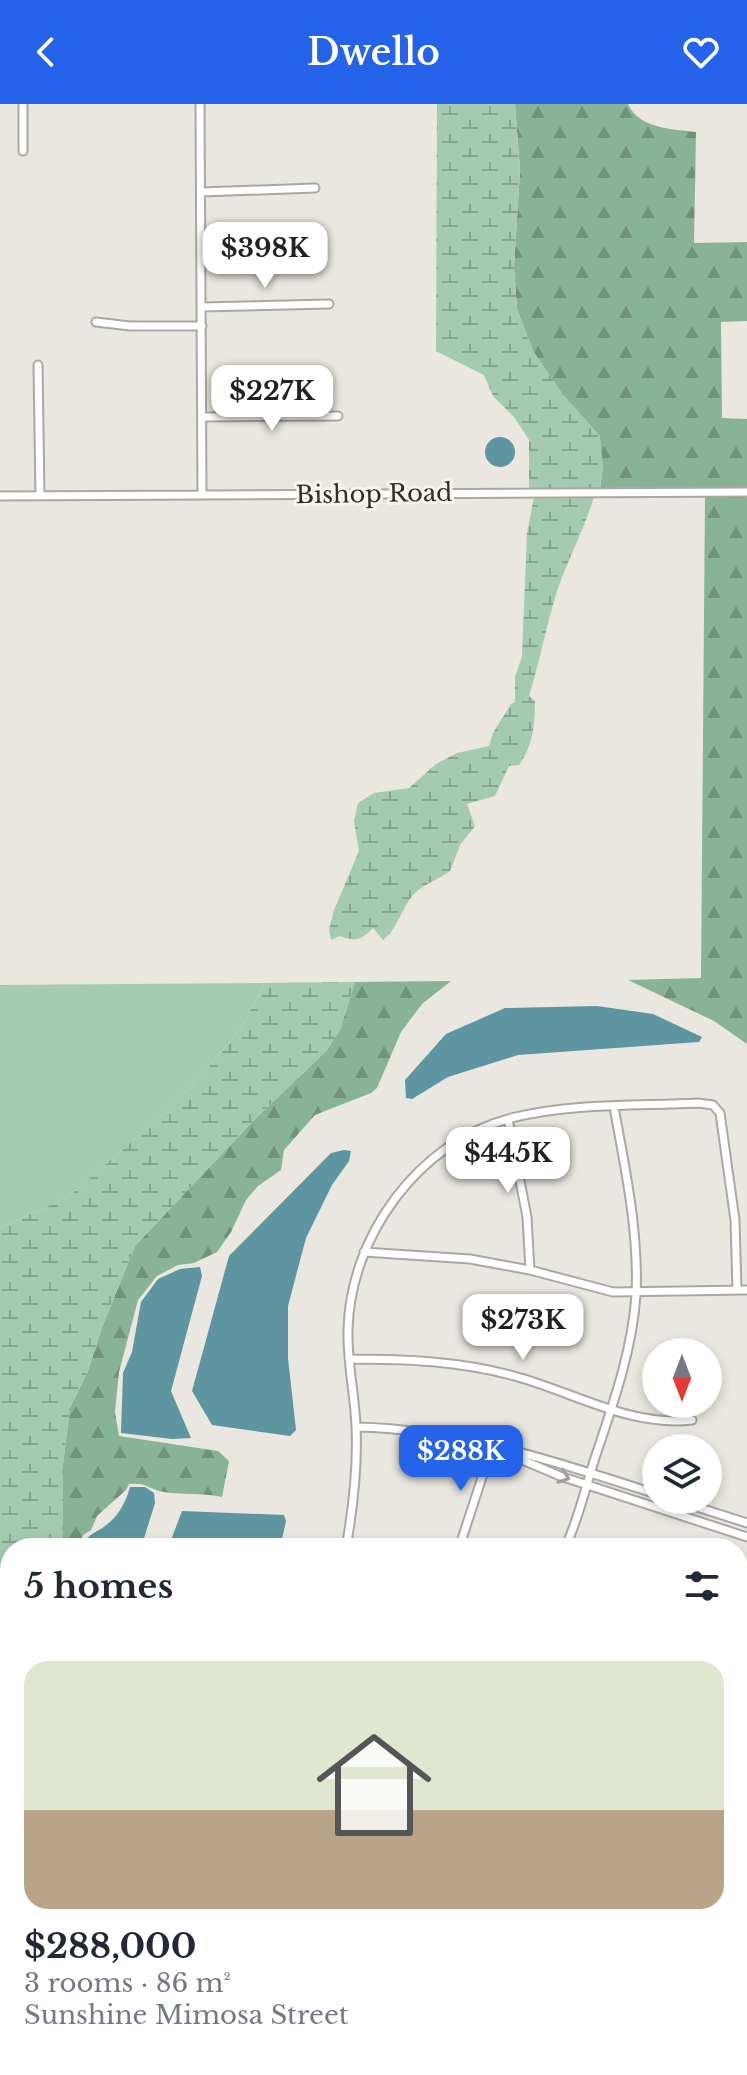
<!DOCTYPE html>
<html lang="en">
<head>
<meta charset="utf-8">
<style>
  body { margin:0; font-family:"Libre Baskerville",serif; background:#f2f2f3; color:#1f2937; height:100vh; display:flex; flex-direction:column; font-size:30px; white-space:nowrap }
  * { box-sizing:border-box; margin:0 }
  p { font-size:26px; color:#747a83 }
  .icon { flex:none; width:44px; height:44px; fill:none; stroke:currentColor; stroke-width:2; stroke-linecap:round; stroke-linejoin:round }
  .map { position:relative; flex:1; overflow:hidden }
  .drawer { position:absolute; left:0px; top:1434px; width:748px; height:538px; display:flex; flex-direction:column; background:#fff; border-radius:32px 32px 0 0; box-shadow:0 4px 12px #0003 }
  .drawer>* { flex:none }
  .needle { width:52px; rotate:180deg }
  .controls { position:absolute; left:642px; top:1234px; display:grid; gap:16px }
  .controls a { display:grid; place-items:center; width:80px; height:80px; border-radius:50%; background:#fff; box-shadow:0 4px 12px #0003; font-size:40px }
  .price { position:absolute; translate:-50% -68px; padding:0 18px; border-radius:16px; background:#fff; color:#222; font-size:26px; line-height:52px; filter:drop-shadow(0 2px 4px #0008) }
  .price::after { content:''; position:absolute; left:50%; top:48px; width:24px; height:18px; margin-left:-12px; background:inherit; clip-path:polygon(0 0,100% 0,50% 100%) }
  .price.selected { background:#2563eb; color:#fff }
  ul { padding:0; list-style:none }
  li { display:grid; align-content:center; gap:16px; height:424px; padding:0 24px }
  li span { display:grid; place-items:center; height:248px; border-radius:24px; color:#555 }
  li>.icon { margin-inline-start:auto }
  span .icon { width:144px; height:144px; fill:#fffc; stroke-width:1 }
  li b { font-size:34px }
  h2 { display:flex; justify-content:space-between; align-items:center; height:96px; padding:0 24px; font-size:34px }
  header { display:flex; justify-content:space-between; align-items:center; height:104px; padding:0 24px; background:#2563eb; color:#fff; font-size:36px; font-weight:600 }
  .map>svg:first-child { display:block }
  .grass { fill:#a4cbb1 }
  .forest { fill:url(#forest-firs) }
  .wetland { fill:url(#wetland-marsh) }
  .water { fill:#5d95a1 }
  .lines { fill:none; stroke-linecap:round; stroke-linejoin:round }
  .street-casing { stroke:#aaa8a0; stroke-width:11 }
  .primary-casing { stroke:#aaa8a0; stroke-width:15 }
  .street { stroke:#fff; stroke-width:7 }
  .primary { stroke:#fff; stroke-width:11 }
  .oneway { stroke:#a1a09f }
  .labels { text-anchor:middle; stroke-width:6; stroke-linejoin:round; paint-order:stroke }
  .street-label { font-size:24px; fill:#2e2d2a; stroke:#f7f5ec }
</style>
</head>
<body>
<header><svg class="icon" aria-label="back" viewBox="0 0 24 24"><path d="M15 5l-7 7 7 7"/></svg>Dwello<svg class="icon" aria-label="heart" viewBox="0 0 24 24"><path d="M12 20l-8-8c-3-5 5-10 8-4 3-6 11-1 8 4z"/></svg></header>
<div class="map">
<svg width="747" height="1971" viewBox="0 0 747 1971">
  <defs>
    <pattern id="forest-firs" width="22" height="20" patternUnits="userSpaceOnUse" patternTransform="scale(2)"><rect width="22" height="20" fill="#89b397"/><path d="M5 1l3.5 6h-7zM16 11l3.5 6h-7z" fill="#70927b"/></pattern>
    <pattern id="wetland-marsh" width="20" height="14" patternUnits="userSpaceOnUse" patternTransform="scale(2)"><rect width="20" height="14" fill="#a4cbb1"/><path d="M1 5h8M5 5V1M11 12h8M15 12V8" fill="none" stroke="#86a590"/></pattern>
  </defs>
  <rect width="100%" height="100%" fill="#e9e7df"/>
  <path class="grass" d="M 265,879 L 241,924 L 197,977 L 160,1013 L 68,1093 L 0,1124 L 0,881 Z
    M 738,1957 L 747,1971 L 656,1971 L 660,1962 L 738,1962 Z"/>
  <path class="forest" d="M 515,0 L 628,0 C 639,25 673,25 696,28 L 694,139 L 747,138 L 747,217 L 721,218 L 722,314 L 747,315 L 747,383 L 600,384 L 603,362 L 561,288 L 533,247 L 517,205 L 514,163 L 520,66 Z
    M 747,392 L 747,940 L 714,917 L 628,876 L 701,874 L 705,393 Z
    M 451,877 L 422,900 L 401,928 L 377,984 L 371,989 L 315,1011 L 284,1046 L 281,1066 L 258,1082 L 246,1096 L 231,1128 L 217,1148 L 194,1159 L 178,1161 L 157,1172 L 138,1196 L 119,1268 L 115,1308 L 119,1332 L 218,1347 L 229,1357 L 222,1393 C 201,1388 180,1392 159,1387 C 145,1383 147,1379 129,1380 L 126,1386 L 97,1412 L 91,1426 L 83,1431 L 78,1444 L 63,1444 L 63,1360 L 70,1304 L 88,1267 L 102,1223 L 135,1142 L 252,1018 L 326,947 L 340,926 L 355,878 Z"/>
  <path class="wetland" d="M 437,0 L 515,0 L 520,66 L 514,163 L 517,205 L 533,247 L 561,288 L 600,332 L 603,362 L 600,384 L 529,384 L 529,336 L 514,313 L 493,292 L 484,271 L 436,247 Z
    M 534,393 L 594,393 C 584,426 568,455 557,487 C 546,522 540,557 529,592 L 535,597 C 535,620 533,642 519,661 L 509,662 L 495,692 L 467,700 L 475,722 L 460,741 L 450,767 C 435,778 418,781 408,798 C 400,810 396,826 383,836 L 373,824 C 361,836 356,838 340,832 L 331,836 L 329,826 L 334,806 L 359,747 L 354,717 L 358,699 L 374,689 L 409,684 L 436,660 L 457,649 L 489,642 L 493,629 L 511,600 L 515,598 L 515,573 L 522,552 L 527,429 Z
    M 355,878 L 340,926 L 326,947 L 252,1018 L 135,1142 L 102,1223 L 88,1267 L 70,1304 L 63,1360 L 63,1444 L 10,1444 L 10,1789 L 0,1774 L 0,1124 L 68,1093 L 160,1013 L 197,977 L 241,924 L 265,879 Z"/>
  <path class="water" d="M485 348a15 15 0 1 1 30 0a15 15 0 1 1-30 0Z
    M 597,902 L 653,910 L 702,933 L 699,938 L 518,951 L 448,973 L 412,995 L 406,994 L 405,976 L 446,930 L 505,904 Z
    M 344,1046 L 351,1047 L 349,1057 L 332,1081 L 306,1134 L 288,1202 L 288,1254 L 296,1326 L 290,1332 L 212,1321 L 192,1287 L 229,1152 L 331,1049 Z
    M 200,1163 L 202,1172 L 171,1287 L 191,1334 L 172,1335 L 121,1329 L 123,1269 L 132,1248 L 141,1198 L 158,1175 L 180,1165 Z
    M 130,1383 L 145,1383 L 154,1389 L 155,1399 L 141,1444 L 82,1444 C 87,1430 94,1430 105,1422 C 118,1413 126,1398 130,1383 Z
    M 182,1407 L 284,1411 L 286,1417 L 280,1444 L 168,1444 Z
    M 747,1709 L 747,1782 L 738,1790 L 738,1737 Z"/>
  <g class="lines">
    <defs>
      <path id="street" d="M 200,0 L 202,391
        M 23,47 L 23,0
        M 201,88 L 315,84
        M 202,203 L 329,200
        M 96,218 L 130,222 L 202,222
        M 38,261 L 40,392
        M 203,313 L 338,312
        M 0,392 L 747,388
        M 508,1015 L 527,1113 L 530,1166
        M 364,1148 L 470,1155 L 530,1166 L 613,1188 L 747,1186
        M 349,1255 C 405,1255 460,1257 514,1272 C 574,1288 629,1323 692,1316
        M 356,1323 C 459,1325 558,1358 656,1390
        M 513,1352 L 560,1372 L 747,1433
        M 675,1396 L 747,1419
        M 346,1444 C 353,1404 358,1364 356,1323 C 355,1291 347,1259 348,1226 C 350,1133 418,1038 511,1014 C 571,999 636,1002 698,999 L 713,1001 L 720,1009 L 735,1116 L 737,1186
        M 459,1444 L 492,1343
        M 565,1444 C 578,1416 585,1386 594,1357 C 612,1303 632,1249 636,1191 C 639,1128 625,1064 614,1003
        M 0,1823 L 10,1839
        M 0,1847 L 10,1868
        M 43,1962 L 46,1971
        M 57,1962 L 59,1971
        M 304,1971 L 304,1962
        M 501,1971 L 504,1962"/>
      <path id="primary" d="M 738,1552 L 747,1524
        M 600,1971 L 603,1962"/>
    </defs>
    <use href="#street" class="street-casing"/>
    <use href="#primary" class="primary-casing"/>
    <use href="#street" class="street"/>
    <use href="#primary" class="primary"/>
  </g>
  <defs><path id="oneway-chevron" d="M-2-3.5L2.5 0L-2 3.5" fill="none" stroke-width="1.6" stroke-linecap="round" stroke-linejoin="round" transform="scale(2)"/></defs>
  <use class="oneway" href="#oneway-chevron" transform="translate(564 1373) rotate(19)"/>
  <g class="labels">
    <g class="street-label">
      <text transform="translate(374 390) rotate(-1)" y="8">Bishop Road</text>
    </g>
  </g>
</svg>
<div class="controls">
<a><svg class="needle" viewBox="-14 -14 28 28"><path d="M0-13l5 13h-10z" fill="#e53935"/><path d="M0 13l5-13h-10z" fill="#747a83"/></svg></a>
<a><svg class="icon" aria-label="layers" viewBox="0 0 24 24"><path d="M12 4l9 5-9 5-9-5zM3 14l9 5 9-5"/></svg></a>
</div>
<b class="price" style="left:265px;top:186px">$398K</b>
<b class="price" style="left:272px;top:329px">$227K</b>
<b class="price" style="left:508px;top:1091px">$445K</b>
<b class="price" style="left:523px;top:1258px">$273K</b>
<b class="price selected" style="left:461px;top:1389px">$288K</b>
<section class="drawer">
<h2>5 homes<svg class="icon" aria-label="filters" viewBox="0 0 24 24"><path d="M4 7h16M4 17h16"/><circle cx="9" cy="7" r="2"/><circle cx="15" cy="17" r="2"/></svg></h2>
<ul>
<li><span style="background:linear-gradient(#dfe7d0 60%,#b9a48a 0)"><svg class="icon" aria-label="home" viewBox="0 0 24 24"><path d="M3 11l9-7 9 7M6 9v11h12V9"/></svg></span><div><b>$288,000</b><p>3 rooms · 86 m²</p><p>Sunshine Mimosa Street</p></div></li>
</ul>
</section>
</div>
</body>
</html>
